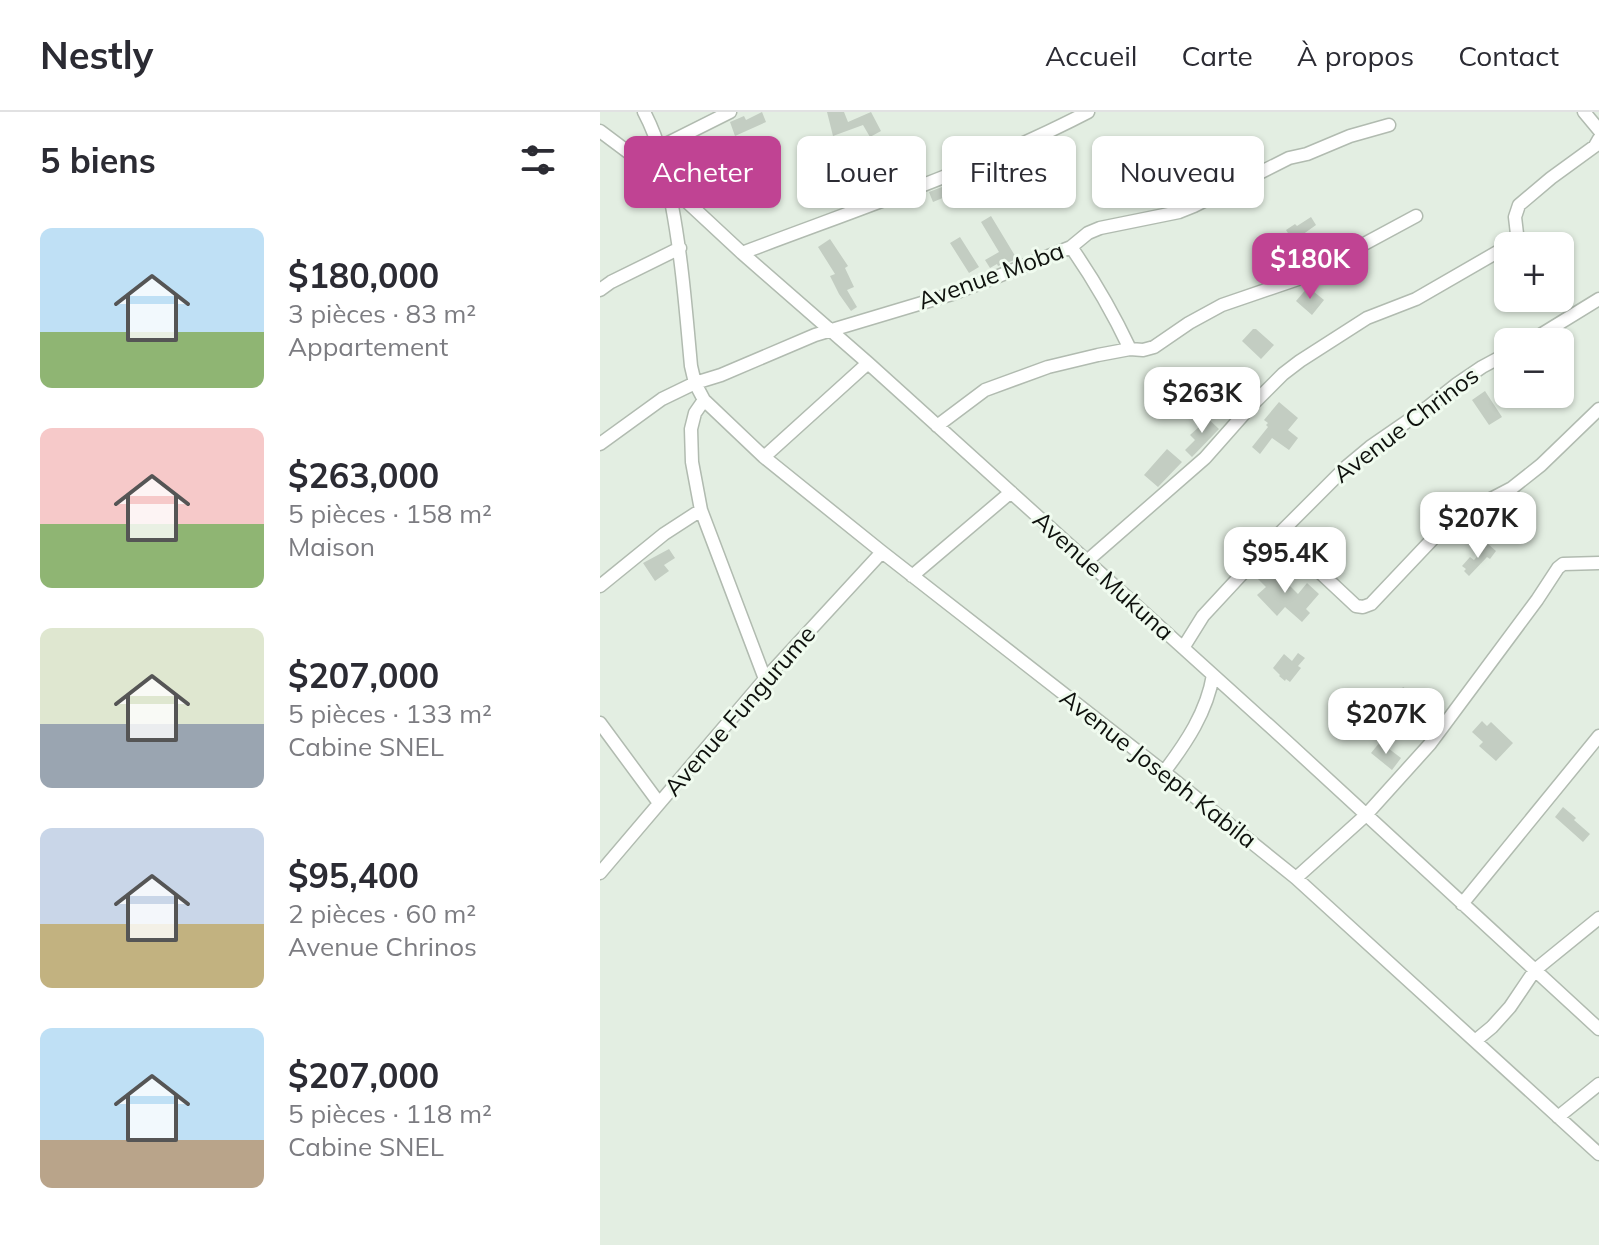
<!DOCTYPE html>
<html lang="fr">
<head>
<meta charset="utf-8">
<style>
  body { margin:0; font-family:Mulish,sans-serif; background:#f2f2f3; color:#2b2b33; height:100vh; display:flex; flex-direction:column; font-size:30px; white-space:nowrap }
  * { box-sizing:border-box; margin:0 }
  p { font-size:26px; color:#7c7c81 }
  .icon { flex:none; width:44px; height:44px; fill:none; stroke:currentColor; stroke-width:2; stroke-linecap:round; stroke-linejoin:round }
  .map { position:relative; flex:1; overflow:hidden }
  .details { display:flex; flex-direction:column; background:#fff; width:600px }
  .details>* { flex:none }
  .hud { position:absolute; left:24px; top:24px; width:760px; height:72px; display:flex; gap:16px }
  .fabs { position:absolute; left:894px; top:120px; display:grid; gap:16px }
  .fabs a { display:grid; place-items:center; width:80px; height:80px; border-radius:12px; background:#fff; box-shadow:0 2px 6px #0004; font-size:40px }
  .price { position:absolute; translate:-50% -68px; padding:0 18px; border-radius:16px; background:#fff; color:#222; font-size:26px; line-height:52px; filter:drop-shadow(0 2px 4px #0008) }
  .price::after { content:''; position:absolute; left:50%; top:48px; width:24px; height:18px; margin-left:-12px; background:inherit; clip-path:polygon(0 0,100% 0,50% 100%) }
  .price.on { background:#c04393; color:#fff }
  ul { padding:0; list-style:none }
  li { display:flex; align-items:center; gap:24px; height:200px; padding:0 40px }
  li span { display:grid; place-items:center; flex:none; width:224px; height:160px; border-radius:12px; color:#555 }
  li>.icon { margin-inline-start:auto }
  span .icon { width:96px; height:96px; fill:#fffc; stroke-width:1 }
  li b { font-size:34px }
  h2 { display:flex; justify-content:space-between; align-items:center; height:96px; padding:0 40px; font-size:34px }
  .tag { padding:0 28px; border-radius:12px; background:#fff; box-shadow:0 2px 6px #0004; font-size:28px; line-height:72px }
  .tag.on { background:#c04393; color:#fff }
  header { display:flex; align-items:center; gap:48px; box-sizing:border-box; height:112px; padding:0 40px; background:#fff; border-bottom:2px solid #e1e1e2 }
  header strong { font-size:38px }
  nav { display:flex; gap:44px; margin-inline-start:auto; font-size:28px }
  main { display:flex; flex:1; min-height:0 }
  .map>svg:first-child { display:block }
  .building { fill:#c3cdc2 }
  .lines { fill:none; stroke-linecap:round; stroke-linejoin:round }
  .minor-casing { stroke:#b1bbb0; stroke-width:15 }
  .minor { stroke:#fff; stroke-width:12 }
  .labels { text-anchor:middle; stroke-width:6; stroke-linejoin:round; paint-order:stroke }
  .street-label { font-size:24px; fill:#0e110d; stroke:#f0fbef }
</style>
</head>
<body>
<header>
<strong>Nestly</strong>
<nav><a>Accueil</a><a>Carte</a><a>À propos</a><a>Contact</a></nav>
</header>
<main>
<section class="details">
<h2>5 biens<svg class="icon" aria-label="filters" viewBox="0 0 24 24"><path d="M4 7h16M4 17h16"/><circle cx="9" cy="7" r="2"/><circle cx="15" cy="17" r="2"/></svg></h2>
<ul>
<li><span style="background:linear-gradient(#bfe0f5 65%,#8fb573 0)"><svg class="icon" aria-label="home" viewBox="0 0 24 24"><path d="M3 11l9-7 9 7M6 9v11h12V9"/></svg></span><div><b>$180,000</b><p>3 pièces · 83 m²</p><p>Appartement</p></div></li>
<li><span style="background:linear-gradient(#f6c9c9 60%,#8fb573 0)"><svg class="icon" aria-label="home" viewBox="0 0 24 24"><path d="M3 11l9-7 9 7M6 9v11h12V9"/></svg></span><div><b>$263,000</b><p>5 pièces · 158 m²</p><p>Maison</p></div></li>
<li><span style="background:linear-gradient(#dfe7d0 60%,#9aa5b1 0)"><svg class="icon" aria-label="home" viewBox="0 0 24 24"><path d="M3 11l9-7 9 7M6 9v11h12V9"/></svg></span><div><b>$207,000</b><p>5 pièces · 133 m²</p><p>Cabine SNEL</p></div></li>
<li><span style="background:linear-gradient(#c9d6e8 60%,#c2b280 0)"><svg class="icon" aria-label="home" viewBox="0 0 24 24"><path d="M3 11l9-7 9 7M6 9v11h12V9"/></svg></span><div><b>$95,400</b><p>2 pièces · 60 m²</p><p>Avenue Chrinos</p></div></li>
<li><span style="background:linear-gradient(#bfe0f5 70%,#b9a48a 0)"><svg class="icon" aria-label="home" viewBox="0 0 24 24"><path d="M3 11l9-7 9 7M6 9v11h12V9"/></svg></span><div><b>$207,000</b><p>5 pièces · 118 m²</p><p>Cabine SNEL</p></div></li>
</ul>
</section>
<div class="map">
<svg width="999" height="1133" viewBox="0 0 999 1133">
  <rect width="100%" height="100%" fill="#e3eee2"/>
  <path class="building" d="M 162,0 L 166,10 L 135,24 L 130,10 L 144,4 L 146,8 Z
    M 227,0 L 244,0 L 248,10 L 271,0 L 281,19 L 270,25 L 263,13 L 233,24 Z
    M 519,25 L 527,39 L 505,52 L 496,38 Z
    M 409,48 L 436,80 L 426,88 L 400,56 Z
    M 546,57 L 559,80 L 531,95 L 527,87 L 532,84 L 524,70 Z
    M 365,66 L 369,75 L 333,90 L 329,80 Z
    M 391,104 L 417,147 L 398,154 L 397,152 L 390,156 L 385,148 L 399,140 L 381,110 Z
    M 711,105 L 716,113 L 702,123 L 704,127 L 695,132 L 686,118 L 695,112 L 697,114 Z
    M 360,125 L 379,155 L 369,161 L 350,131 Z
    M 230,127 L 248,154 L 245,156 L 254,175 L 247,178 L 257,195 L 251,199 L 239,182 L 230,164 L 235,162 L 218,135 Z
    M 708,175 L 724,188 L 712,203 L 696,189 Z
    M 653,217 L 656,217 L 674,233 L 661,247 L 642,229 Z
    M 885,279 L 902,305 L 889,313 L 872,288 Z
    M 679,290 L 698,306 L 688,318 L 698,326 L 689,338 L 672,326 L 660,342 L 652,335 L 668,315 L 666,313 L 668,311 L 664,308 Z
    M 603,302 L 619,317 L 592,345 L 585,338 L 595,328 L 590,323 L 600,314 L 596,308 Z
    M 567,337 L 582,350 L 558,375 L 544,363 Z
    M 888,432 L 896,439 L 890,447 L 887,445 L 869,464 L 864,459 L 866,457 L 862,454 L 870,445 L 874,448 Z
    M 69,437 L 75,446 L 64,453 L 69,459 L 55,469 L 43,451 Z
    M 669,454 L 683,465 L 682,466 L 698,482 L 707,471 L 719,482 L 706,497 L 710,501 L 702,510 L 685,495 L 677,504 L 657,483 L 666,475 L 657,466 Z
    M 698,541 L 705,546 L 698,554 L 701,556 L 690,570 L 686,567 L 685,569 L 679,564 L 680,563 L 673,556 L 684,542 L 692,549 Z
    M 803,575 L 826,590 L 817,604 L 802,594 L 788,611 L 774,600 L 784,588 L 791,593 Z
    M 882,609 L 887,614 L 891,610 L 913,631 L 896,649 L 879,634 L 883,630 L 872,620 Z
    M 780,630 L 801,646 L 792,658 L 771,641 Z
    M 963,695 L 976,706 L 974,708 L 990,722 L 983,730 L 955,705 Z"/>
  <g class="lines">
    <defs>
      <path id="minor" d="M 44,0 C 60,30 66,61 72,94 C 82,147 86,200 91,254 L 95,271 L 104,288 L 164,345 L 282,440 L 564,660 L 696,766 L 999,1042
        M 984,0 L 999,18
        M 0,19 L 56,61 L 142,141 L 268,251 L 685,628 L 999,917
        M 60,35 L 130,0
        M 471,135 C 494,168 513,201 530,237
        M 142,141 C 258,97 378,57 488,0
        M 0,178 L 11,170 L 80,136
        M 929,230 L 999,187
        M 104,288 L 95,301 L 91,317 L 92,350 L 101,398 L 165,567
        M 337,314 L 385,278 L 448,255 L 498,243 L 530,237 L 543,238 L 554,235 L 589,211 L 622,193 L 701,166 L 816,104
        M 0,332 L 62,287 L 95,271 L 121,263 L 215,223 L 352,182 L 381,171 L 471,135 L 488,121 L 500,116 L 579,100 L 594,94 L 689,46 L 707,42 L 750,24 L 789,13
        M 164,345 L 268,251
        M 679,422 L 756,494 L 763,495 L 771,492 L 843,416 L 866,400 L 912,376 L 941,353 L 999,297
        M 487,449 L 605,346 L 651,294 L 683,262 L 700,249 L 767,206 L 816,187 L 913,131 L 917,122 L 915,105 L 919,93 L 951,66 L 995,34 L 999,27
        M 312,464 L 411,380
        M 0,474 L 64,422 L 101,398
        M 583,536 L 603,504 L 679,422 L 746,355 L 770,335 L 828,295 L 857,272 L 882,255 L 908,241
        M 0,611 L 59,691
        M 564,660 C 586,631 607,600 613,563
        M 0,761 L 165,567 L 282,440
        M 696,766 L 766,703 L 830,632 L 937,488 L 958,456 L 963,452 L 999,451
        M 862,792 L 999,624
        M 875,929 L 892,915 L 910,895 L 935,858 L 999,806
        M 958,1005 L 999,972"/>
    </defs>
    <use href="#minor" class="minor-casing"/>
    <use href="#minor" class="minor"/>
  </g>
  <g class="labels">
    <g class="street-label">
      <text transform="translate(391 164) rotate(-20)" y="8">Avenue Moba</text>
      <text transform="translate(806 313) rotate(-37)" y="8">Avenue Chrinos</text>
      <text transform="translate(503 464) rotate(42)" y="8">Avenue Mukuna</text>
      <text transform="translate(140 599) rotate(-49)" y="8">Avenue Fungurume</text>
      <text transform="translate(558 657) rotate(38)" y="8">Avenue Joseph Kabila</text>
    </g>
  </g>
</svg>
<div class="fabs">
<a>+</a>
<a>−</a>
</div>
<b class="price on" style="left:710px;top:189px">$180K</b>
<b class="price" style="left:602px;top:323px">$263K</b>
<b class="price" style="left:878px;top:448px">$207K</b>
<b class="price" style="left:685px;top:483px">$95.4K</b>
<b class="price" style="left:786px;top:644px">$207K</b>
<div class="hud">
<a class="tag on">Acheter</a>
<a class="tag">Louer</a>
<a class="tag">Filtres</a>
<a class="tag">Nouveau</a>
</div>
</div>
</main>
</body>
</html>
